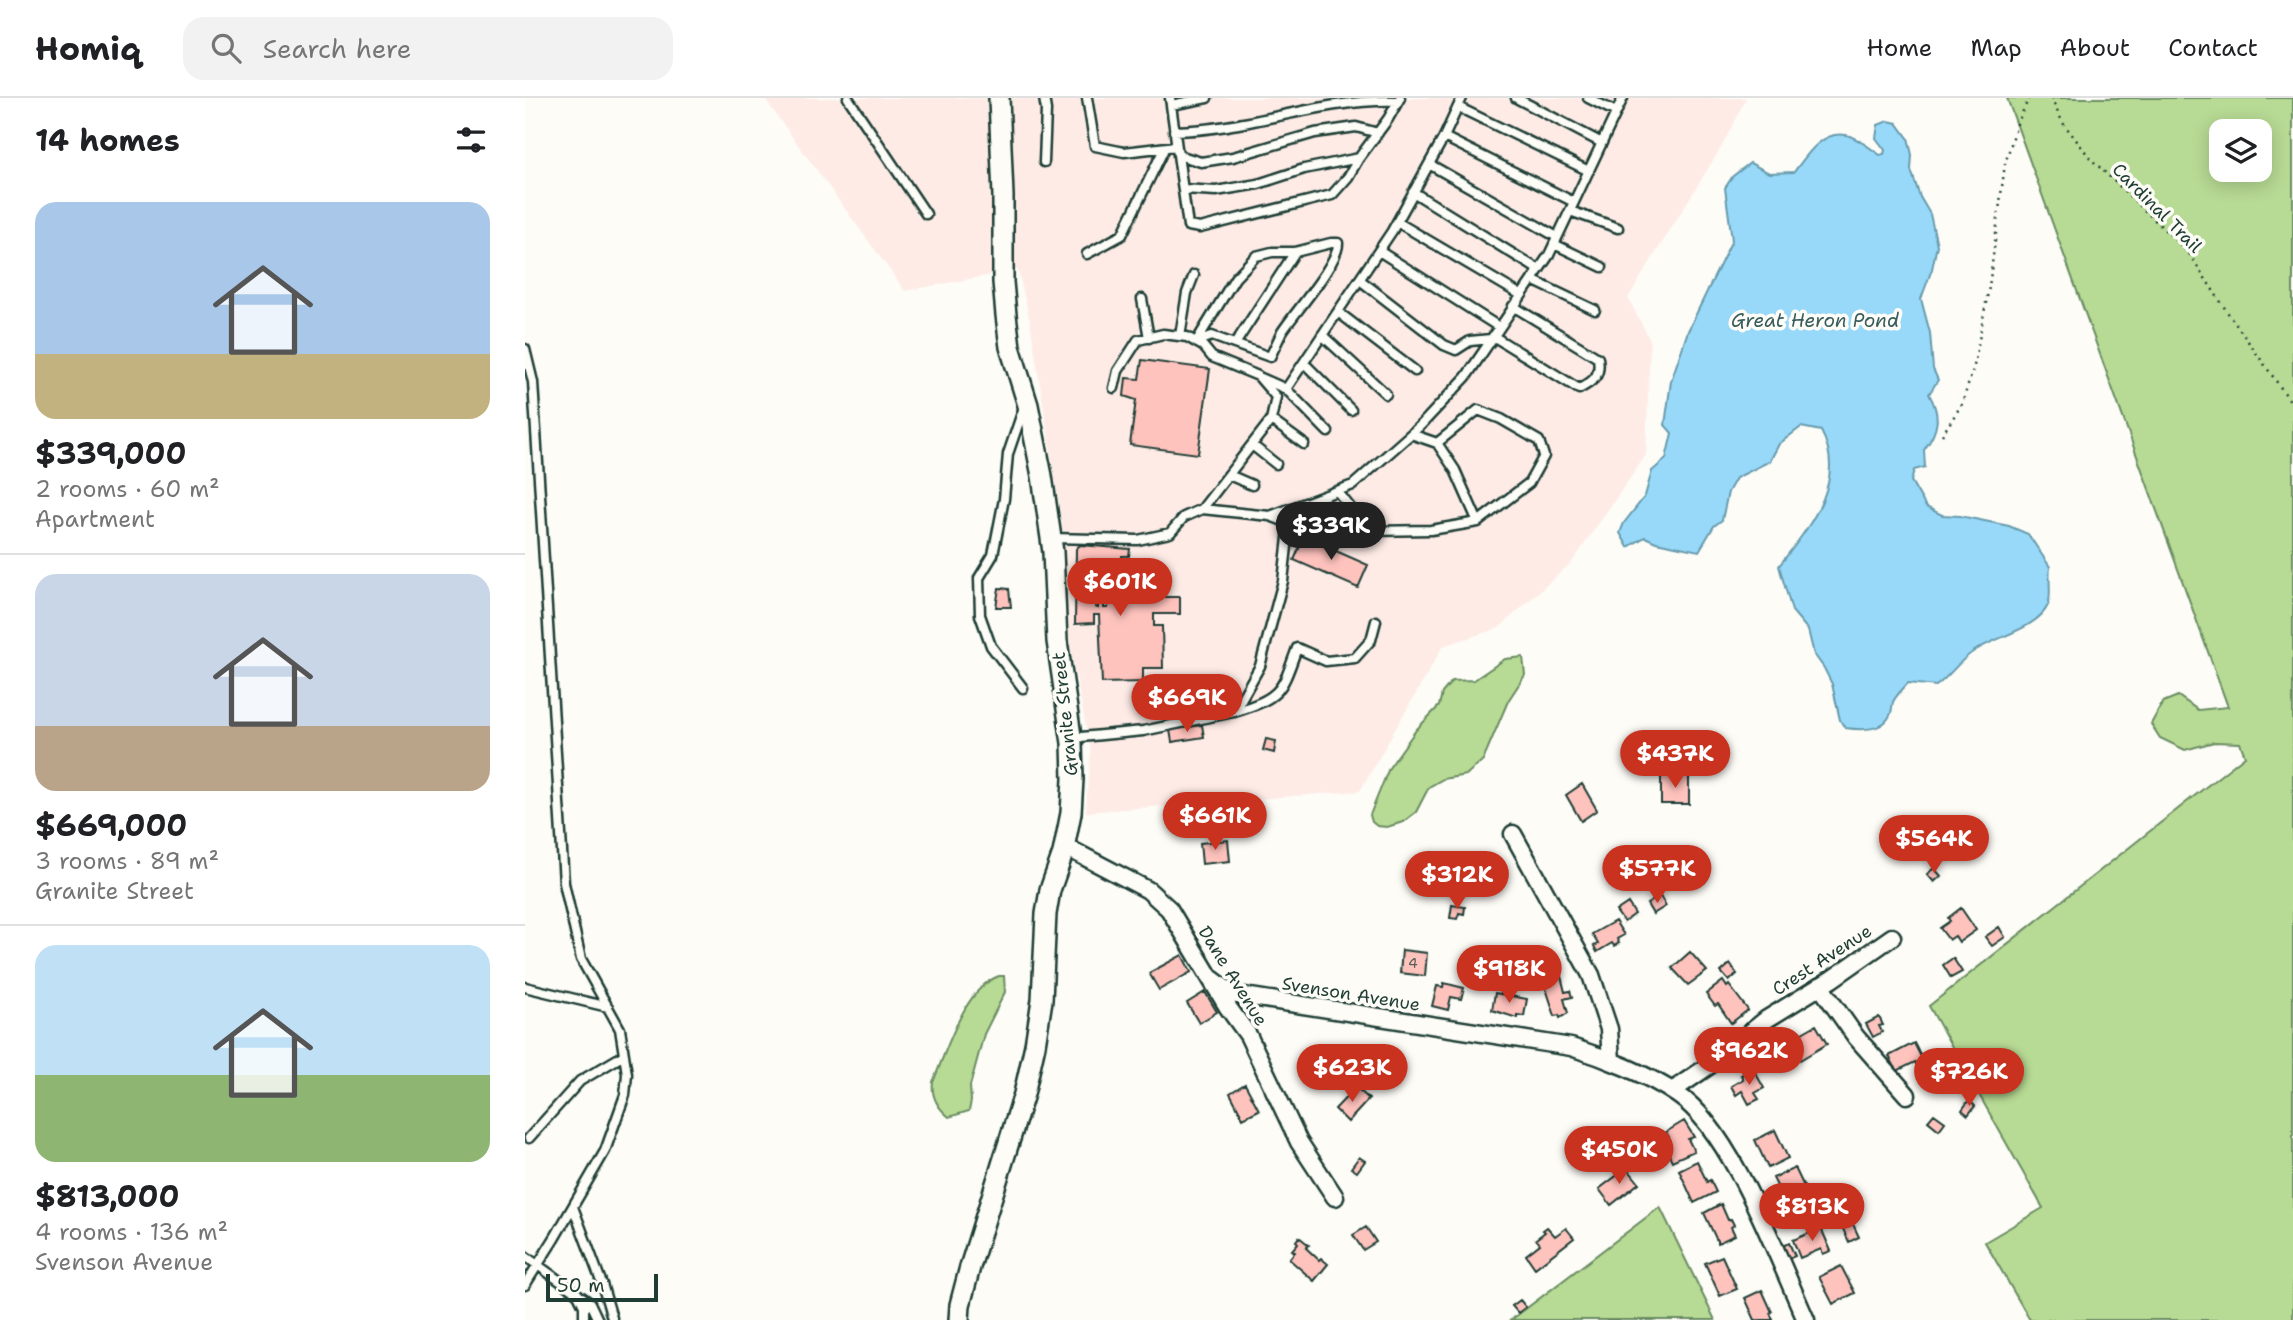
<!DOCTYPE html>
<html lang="en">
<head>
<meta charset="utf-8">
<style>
  body { margin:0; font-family:"Shantell Sans",sans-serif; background:#f2f2f2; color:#202124; height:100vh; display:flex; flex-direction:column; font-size:26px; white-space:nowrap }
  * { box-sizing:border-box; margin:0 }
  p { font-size:23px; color:#757577 }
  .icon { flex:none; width:38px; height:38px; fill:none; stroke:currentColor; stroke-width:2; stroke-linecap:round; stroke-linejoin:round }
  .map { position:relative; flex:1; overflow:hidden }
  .side { display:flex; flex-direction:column; background:#fff; width:525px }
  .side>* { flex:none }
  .fabs { position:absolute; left:1684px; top:21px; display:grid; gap:14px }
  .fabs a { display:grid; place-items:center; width:63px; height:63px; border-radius:14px; background:#fff; box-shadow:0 4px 18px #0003; font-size:35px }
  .scale { position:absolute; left:21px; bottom:18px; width:112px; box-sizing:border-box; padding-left:7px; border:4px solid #1f3d34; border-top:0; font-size:19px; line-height:24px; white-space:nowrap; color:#1f3d34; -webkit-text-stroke:5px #fdfcf7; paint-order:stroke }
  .price { position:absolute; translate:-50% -60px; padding:0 16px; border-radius:24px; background:#c8321e; color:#fff; font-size:23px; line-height:46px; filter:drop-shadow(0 2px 4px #0008) }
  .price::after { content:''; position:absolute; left:50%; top:42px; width:21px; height:16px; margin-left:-10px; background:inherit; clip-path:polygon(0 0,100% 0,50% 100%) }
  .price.selected { background:#222; color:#fff }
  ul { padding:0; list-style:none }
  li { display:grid; align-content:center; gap:14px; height:371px; padding:0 35px }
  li+li { border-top:2px solid #e0e0e0 }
  li span { display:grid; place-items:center; height:217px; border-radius:21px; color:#555 }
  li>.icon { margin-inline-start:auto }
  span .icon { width:126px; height:126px; fill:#fffc; stroke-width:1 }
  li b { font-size:30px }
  h2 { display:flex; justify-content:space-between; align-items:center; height:84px; padding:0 35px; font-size:30px }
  header { display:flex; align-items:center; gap:42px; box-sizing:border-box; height:98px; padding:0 35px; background:#fff; border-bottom:2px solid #e0e0e0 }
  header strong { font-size:33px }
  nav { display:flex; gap:38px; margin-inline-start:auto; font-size:24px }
  .search { width:490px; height:63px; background:#f2f2f2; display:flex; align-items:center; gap:18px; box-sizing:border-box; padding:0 24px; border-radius:21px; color:#757577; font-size:26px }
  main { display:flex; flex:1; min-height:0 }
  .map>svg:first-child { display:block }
  .built { fill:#feebe6 }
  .green { fill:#b7da94; stroke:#6b8c64; stroke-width:2; fill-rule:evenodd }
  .water { fill:#98d9fa; stroke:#689bab; stroke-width:2 }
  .building { fill:#ffc3be; stroke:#1f3d34; stroke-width:2 }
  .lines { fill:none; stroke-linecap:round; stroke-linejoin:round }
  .service-casing { stroke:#1f3d34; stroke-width:13 }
  .minor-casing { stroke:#1f3d34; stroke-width:21 }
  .tertiary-casing { stroke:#1f3d34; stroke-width:24 }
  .path { stroke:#1f3d34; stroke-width:2.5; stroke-dasharray:2 5; stroke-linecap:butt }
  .service { stroke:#fdfcf7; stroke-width:8 }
  .minor { stroke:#fdfcf7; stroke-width:16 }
  .tertiary { stroke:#fdfcf7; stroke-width:19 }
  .labels { text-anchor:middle; stroke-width:7; stroke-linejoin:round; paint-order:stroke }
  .number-label { font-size:14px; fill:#575e56 }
  .street-label { font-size:18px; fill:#1f3d34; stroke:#fdfcf7 }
  .water-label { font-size:19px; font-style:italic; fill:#375c5c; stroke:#fdfcf7 }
</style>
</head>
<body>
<header>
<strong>Homiq</strong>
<div class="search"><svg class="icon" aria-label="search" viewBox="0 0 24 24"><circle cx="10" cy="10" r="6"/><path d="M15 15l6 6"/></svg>Search here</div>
<nav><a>Home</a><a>Map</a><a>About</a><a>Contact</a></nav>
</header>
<main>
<section class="side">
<h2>14 homes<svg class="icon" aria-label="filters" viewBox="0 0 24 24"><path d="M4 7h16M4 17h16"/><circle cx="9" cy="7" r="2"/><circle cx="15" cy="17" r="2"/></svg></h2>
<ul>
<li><span style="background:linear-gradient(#a9c7e8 70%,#c2b280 0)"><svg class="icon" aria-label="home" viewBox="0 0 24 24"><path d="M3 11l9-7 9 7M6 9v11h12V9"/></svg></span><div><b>$339,000</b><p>2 rooms · 60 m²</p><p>Apartment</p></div></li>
<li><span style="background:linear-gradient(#c9d6e8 70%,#b9a48a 0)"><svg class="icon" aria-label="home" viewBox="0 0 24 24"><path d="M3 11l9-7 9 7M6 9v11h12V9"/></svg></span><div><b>$669,000</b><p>3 rooms · 89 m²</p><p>Granite Street</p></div></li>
<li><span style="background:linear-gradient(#bfe0f5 60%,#8fb573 0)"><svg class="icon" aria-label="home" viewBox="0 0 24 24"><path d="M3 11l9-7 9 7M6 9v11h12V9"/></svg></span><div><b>$813,000</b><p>4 rooms · 136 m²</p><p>Svenson Avenue</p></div></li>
</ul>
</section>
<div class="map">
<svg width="1768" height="1222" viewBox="0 0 1768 1222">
  <rect width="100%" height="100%" fill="#fdfcf7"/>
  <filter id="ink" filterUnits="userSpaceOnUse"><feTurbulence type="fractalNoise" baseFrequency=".0143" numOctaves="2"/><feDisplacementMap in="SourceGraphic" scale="14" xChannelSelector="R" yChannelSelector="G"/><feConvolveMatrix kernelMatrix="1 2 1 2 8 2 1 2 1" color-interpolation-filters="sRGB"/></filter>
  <g filter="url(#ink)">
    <path class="built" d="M 239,0 L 1221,0 L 1197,48 L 1103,200 L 1125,242 L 1121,357 L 1047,464 L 974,530 L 918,548 L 835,693 L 561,714 L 566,653 L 545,550 L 536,419 L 505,223 L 493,172 L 380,193 Z"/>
    <path class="green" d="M 1482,0 L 1768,0 L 1768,1222 L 1505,1222 L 1460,1144 L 1518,1110 L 1404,908 L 1720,658 L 1715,645 L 1689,644 L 1660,652 L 1635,640 L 1626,626 L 1638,604 L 1653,598 L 1673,612 L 1703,609 ZM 1696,33 L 1734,33 L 1734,72 L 1696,72 Z
      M 998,559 L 1000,577 L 983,603 L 958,662 L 941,677 L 918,681 L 904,689 L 891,714 L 878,724 L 862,729 L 852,728 L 847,724 L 845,717 L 864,670 L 891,632 L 914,608 L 917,595 L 927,583 L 949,582 L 980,561 Z
      M 474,878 L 479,878 L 480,894 L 459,936 L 445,988 L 446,1003 L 444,1013 L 424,1019 C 413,1010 406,998 408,984 C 422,952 439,890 474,878 Z
      M 1135,1109 L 1190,1222 L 986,1222 Z"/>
    <path class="water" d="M 1363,23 L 1372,25 L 1383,40 L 1387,57 L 1386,72 L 1395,99 L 1405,116 L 1412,147 L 1407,171 L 1396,201 L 1405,235 L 1408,271 L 1413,282 L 1404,296 C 1416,317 1414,332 1399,352 L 1400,369 L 1389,372 L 1386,383 L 1401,409 L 1417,417 L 1435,418 L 1484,428 L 1503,436 L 1525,469 C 1523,481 1527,498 1523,507 C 1513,530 1473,538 1451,552 C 1435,561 1426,577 1411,588 L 1383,585 C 1378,591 1371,597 1368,604 C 1367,607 1367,612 1366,615 C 1359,634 1336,632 1320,630 L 1315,622 L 1307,586 L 1299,570 L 1289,556 L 1283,532 L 1267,513 L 1254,468 C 1284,429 1323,383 1296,333 L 1276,329 L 1254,346 L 1245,363 L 1211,380 L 1203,394 L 1197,422 L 1189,428 L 1174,453 L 1131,444 L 1120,439 L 1103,449 L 1095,435 L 1099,425 L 1120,398 L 1127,373 L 1141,361 L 1147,335 L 1140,327 L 1146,283 L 1163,233 L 1207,142 L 1200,90 L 1208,78 L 1225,65 L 1244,75 L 1269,74 C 1281,58 1297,32 1321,37 C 1332,39 1346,51 1355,57 L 1359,56 L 1360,52 L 1351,40 L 1353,27 Z"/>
    <path class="building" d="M 617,262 L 685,271 L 673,356 L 605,347 L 611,302 L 599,298 L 601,280 L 614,281 Z
      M 779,439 L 843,467 L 833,490 L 769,462 Z
      M 555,447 L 605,451 L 604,458 L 597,458 L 597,464 L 593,464 L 592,470 L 585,469 L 584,499 L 570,499 L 570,509 L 573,510 L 573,504 L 579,504 L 579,510 L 583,510 L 584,503 L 613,502 L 613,499 L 655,499 L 655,516 L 629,516 L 629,528 L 637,528 L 638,570 L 618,570 L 618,584 L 577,585 L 574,517 L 569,517 L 569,525 L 550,526 L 551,451 Z
      M 474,490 L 484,491 L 486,509 L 471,509 Z
      M 677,627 L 679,639 L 647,644 L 645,632 Z
      M 741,641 L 751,643 L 749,655 L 738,652 Z
      M 1136,678 L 1164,678 L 1164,706 L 1136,706 Z
      M 1057,686 L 1072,712 L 1056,723 L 1041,697 Z
      M 703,742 L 705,763 L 677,766 L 675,745 Z
      M 1409,770 L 1416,778 L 1409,784 L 1402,776 Z
      M 1135,798 L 1141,808 L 1128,816 L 1122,806 Z
      M 1103,805 L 1110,816 L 1099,824 L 1091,813 Z
      M 927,807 L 940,809 L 939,816 L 934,815 L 932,821 L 925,820 Z
      M 1436,810 L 1451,832 L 1434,844 L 1430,838 L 1424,842 L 1415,830 L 1425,823 L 1423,820 Z
      M 1090,823 L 1099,837 L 1092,841 L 1094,845 L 1089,848 L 1087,845 L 1072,854 L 1069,848 L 1073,846 L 1067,836 Z
      M 1474,829 L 1480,839 L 1467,848 L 1460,839 Z
      M 877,852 L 902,855 L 900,878 L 875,875 Z
      M 1165,854 L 1182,873 L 1163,887 L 1147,870 Z
      M 657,857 L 666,874 L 634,892 L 624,875 Z
      M 1428,860 L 1437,874 L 1426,880 L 1418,867 Z
      M 1205,866 L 1212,876 L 1204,883 L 1196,874 Z
      M 1034,870 L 1040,894 L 1045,893 L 1047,899 L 1039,901 L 1043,915 L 1035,920 L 1034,917 L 1030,918 L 1016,875 Z
      M 1198,883 L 1202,889 L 1204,887 L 1223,912 L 1206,925 L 1193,906 L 1190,908 L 1181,896 Z
      M 919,885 L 939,890 L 936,901 L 926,899 L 923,912 L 907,908 L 912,888 L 918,889 Z
      M 680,894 L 692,914 L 674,925 L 662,905 Z
      M 970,895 L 1002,901 L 999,918 L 992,917 L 992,920 L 967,912 Z
      M 1354,919 L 1358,927 L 1354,928 L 1357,934 L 1348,939 L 1341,926 Z
      M 1291,927 L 1302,946 L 1275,962 L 1263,943 Z
      M 1389,945 L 1396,959 L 1401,957 L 1408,970 L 1396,976 L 1390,964 L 1372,973 L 1364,958 Z
      M 1230,974 L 1239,990 L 1230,995 L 1234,1001 L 1224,1006 L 1217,993 L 1211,997 L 1206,988 L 1218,981 L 1216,977 L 1220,975 L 1222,979 Z
      M 720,986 L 734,1012 L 718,1020 L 705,995 Z
      M 831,989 L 844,1001 L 823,1024 L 810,1011 Z
      M 1444,1002 L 1450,1008 L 1443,1017 L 1437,1012 Z
      M 1409,1016 L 1420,1024 L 1414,1032 L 1403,1023 Z
      M 1159,1023 L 1169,1039 L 1163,1041 L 1169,1053 L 1147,1063 L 1137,1042 L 1144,1039 L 1141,1034 Z
      M 1250,1032 L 1263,1060 L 1243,1070 L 1230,1042 Z
      M 834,1059 L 840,1063 L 832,1074 L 826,1070 Z
      M 1172,1063 L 1182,1084 L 1185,1082 L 1191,1094 L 1169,1105 L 1154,1072 Z
      M 1102,1070 L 1114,1085 L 1086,1107 L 1074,1091 Z
      M 1270,1070 L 1284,1099 L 1263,1110 L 1248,1080 Z
      M 1196,1106 L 1203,1122 L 1206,1121 L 1209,1127 L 1206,1129 L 1210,1137 L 1193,1145 L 1179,1115 Z
      M 1327,1124 L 1334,1139 L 1324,1144 L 1317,1129 Z
      M 841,1129 L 851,1144 L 838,1152 L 828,1137 Z
      M 1022,1129 L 1030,1138 L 1041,1130 L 1049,1140 L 1010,1170 L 1001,1157 L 1015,1146 L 1011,1141 L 1020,1134 L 1018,1132 Z
      M 1296,1130 L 1306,1153 L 1298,1156 L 1296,1151 L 1275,1160 L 1268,1142 Z
      M 774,1139 L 784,1147 L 781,1150 L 794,1162 L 796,1160 L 803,1166 L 789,1183 L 764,1161 L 770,1154 L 767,1152 L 773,1145 L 771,1143 Z
      M 1264,1145 L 1270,1158 L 1263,1161 L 1257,1148 Z
      M 1197,1158 L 1212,1191 L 1195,1198 L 1180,1165 Z
      M 1316,1168 L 1330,1195 L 1308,1206 L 1294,1179 Z
      M 1237,1192 L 1247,1214 L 1245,1215 L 1248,1222 L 1230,1222 L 1220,1200 Z
      M 995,1202 L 1001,1209 L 993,1215 L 987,1208 Z"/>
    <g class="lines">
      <defs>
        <path id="service" d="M 323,0 L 401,116
          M 562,0 L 570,48 L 599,54 L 651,48
          M 645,0 L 663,128 L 675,130 L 807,97 L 823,79 L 834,60 L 863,21 L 875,0
          M 991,0 L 1077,45
          M 1063,0 L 1091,14
          M 646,7 L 682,0
          M 933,9 L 1064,73
          M 649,33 C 725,32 796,0 873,3
          M 919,39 L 1049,104
          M 653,57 L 676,64 L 708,59 L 790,35 L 831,29 L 853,35
          M 519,64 L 521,12 L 519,0
          M 904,66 L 1032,139
          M 658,91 L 691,93 L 733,86 L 779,71 L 834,60
          M 888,94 L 1014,172
          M 1045,113 L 1093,130
          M 872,124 L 996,197
          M 806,145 L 813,145 C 814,165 769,215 757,234 C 753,242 749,251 745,259 L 687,238 L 671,244 L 710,180 L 731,158 L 747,154 L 770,154 Z
          M 1029,146 L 1077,169
          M 854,153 L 974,229
          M 562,156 L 597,137 L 639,51
          M 835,182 L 919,247 L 931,252 L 945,243 L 966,241
          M 1007,182 L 1070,212
          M 617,201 L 624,240
          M 813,214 L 890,273
          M 797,237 L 861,296
          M 655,238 L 662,195 L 669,177
          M 968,238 L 1054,291 C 1069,283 1076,278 1073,260 L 988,208
          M 710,246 L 770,154
          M 0,251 L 8,284 L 39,785 L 56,861 L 95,931 L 102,976 L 100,997 L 80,1053 L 29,1141 L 0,1187
          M 779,265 L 826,312
          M 736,280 L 761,291 L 803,334
          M 589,290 L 593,273 L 613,242 L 638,236 L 662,239 L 678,248 L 687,259 L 733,278 L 751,299 L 746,322 L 677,411
          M 761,291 L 867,133 L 919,39 L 937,0
          M 746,322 L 779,346
          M 912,345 L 930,372 L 953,424
          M 727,347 L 751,366
          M 704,377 L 727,387
          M 812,393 L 844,433 L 906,432 L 953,424 L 1004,385 L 1019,358 L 1014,343 L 976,321 L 953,312 L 912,345 L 886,336
          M 745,418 L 828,387 L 896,327 L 941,279 L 1024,157 L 1098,0
          M 526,440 L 613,442 L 645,435 L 659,419 L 677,411 L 745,418 L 761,424 L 764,431 L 758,483 L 735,568 L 709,614 L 618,633 L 546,640
          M 498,590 L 466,548 L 455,517 L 454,480 L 468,457 L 479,401 L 483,356 L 499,309
          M 709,614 C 757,599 756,594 772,550 L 801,563 L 830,560 L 846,542 L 851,523
          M 0,889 L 83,909
          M 4,1040 L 55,983 L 99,957
          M 48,1109 L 77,1186 L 87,1220
          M 0,1158 L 53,1196 L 59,1208 L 59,1222
          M 57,1199 L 65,1205 L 73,1222"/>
        <path id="minor" d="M 988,736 L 1066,877 L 1084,931 L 1086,963
          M 539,748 L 623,792 L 644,811 L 702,908 L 723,937 L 774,1044 L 810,1099
          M 687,881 L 707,896 L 1046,949 C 1079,959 1124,977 1153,997 C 1207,1033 1253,1161 1281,1222
          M 1295,888 L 1331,939 L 1382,997
          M 1147,993 L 1185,967 L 1242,921 L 1307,881 L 1367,839"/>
        <path id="tertiary" d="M 434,1222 L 435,1207 L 445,1169 L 499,996 L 510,947 L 517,902 L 521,816 L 525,792 L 538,755 L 546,715 L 548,681 L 547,645 L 532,543 L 528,454 L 517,378 L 503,307 L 485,249 L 481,217 L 478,184 L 478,98 L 474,0"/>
      </defs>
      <use href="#service" class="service-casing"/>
      <use href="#minor" class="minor-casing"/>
      <use href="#tertiary" class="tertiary-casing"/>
      <path class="path" d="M 1526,0 L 1538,25 L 1566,61 L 1663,154 L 1703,215 L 1768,307
        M 1417,337 L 1437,306 L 1449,268 L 1464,189 L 1480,66 L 1492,26 L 1504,0"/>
      <use href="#service" class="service"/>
      <use href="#minor" class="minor"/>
      <use href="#tertiary" class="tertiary"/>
    </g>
  </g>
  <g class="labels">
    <g class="number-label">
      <text x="888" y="870">4</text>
    </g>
    <g class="street-label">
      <text transform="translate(1632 110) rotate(45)" y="6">Cardinal Trail</text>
      <text transform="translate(540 616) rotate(-96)" y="6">Granite Street</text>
      <text transform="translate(1297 862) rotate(-33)" y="6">Crest Avenue</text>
      <text transform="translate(708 878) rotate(58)" y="6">Dane Avenue</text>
      <text transform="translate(826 896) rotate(9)" y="6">Svenson Avenue</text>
    </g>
    <g class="water-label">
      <text x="1290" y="229">Great Heron Pond</text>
    </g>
  </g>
</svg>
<div class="fabs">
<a><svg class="icon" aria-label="layers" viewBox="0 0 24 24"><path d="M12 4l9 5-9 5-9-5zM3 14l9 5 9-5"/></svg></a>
</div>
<div class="scale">50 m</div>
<b class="price selected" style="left:806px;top:464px">$339K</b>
<b class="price" style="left:595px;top:520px">$601K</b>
<b class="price" style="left:662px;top:636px">$669K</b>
<b class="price" style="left:1150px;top:692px">$437K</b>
<b class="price" style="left:690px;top:754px">$661K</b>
<b class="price" style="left:1409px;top:777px">$564K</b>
<b class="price" style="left:1132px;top:807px">$577K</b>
<b class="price" style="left:932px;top:813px">$312K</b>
<b class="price" style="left:984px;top:907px">$918K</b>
<b class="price" style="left:1224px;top:989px">$962K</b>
<b class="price" style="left:827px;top:1006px">$623K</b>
<b class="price" style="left:1444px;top:1010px">$726K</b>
<b class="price" style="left:1094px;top:1088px">$450K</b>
<b class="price" style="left:1287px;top:1145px">$813K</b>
</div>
</main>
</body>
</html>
